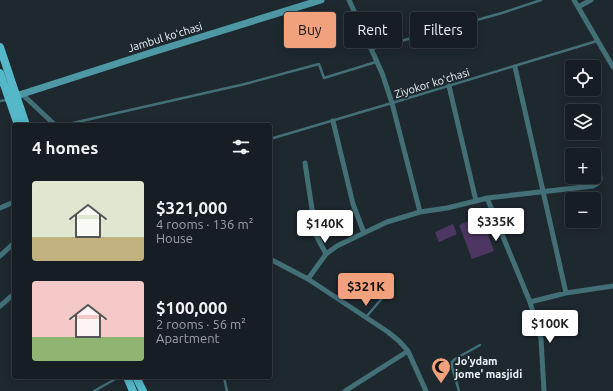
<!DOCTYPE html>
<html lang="en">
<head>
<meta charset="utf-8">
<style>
  body { margin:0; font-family:Ubuntu,sans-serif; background:#232b30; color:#f1f3f6; height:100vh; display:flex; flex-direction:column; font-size:15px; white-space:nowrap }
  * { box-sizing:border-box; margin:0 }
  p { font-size:13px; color:#9ea2a6 }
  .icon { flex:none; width:22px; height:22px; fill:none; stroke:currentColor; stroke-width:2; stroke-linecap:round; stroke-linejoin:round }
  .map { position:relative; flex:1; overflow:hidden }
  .details { position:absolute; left:12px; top:123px; width:260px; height:256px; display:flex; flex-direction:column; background:#161e23; border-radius:4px; box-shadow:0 2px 10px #0003,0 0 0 1px #353c41 }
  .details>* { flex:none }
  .hud { position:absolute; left:284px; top:12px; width:269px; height:36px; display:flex; gap:8px }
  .tools { position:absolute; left:565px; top:60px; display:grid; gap:8px }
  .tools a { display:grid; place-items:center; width:36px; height:36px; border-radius:4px; background:#161e23; box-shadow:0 2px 10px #0003,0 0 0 1px #353c41; font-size:20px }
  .price { position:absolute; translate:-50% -34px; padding:0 9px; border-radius:4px; background:#fff; color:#222; font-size:13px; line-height:26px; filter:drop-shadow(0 1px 2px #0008) }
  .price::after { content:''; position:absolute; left:50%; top:24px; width:12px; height:9px; margin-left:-6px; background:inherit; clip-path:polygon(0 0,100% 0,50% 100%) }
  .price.current { background:#f1a17c; color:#111 }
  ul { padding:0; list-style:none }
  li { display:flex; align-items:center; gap:12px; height:100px; padding:0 20px }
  li span { display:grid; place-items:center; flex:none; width:112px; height:80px; border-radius:4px; color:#555 }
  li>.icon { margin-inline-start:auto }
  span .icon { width:48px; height:48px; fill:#fffc; stroke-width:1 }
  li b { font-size:17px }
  h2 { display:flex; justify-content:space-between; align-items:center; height:48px; padding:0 20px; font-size:17px }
  .tag { padding:0 14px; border-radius:4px; background:#161e23; box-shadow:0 2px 10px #0003,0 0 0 1px #353c41; font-size:14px; line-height:36px }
  .tag.current { background:#f1a17c; color:#111 }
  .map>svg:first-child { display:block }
  .green { fill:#4d3661 }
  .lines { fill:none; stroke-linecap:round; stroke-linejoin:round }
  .lane { stroke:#436f77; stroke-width:2.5 }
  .street { stroke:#436f77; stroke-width:5 }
  .secondary { stroke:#4e98a5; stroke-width:7 }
  .primary { stroke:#55b8c9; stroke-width:8 }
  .labels { text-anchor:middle; stroke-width:3.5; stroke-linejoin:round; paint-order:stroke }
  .street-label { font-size:11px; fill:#edf4f9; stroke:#1e282f }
  .poi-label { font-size:11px; font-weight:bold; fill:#edf4f9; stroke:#1e282f; text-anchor:start }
</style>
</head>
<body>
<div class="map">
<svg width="613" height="391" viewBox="0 0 613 391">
  <rect width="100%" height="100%" fill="#1e282f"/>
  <path class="green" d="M 481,216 L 494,251 L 472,259 L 459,225 Z
    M 453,224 L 457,234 L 439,242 L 435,232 Z"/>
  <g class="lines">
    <path class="lane" d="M 372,49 L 502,13 L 541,0
      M 0,101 L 7,100
      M 64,125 L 245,84 L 319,64 L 324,78 L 376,62
      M 270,139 L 392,103 L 597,41
      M 366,317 L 391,288
      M 224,377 L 227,391
      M 94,391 L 119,377
      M 459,391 L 452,367 L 452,362 L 455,359 L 480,345"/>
    <path class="street" d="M 349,0 L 382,73 L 392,103 L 420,212 L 447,208 L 476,201
      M 574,0 L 613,67
      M 578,7 L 591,0
      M 515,67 L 566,293
      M 449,86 L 476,201 L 487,198
      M 22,94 L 55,125
      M 333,121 L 353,204 L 364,233 L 387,222 L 420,212
      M 305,163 L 316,235 L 326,254
      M 596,166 C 600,175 604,181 593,186 L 487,198 L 530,302 L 566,293 L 613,286
      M 0,208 L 14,202
      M 0,256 L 14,243
      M 270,259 L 308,279 L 388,332 L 399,341 L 408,351 L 426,391
      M 308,279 L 326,254 L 337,246 L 364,233
      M 530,302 L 541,339 L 544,391
      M 0,306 L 14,294
      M 345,391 L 408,351"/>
    <path class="secondary" d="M 16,96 L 156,51 L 321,0"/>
    <path class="primary" d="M 0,47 L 26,125
      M 0,73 L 18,125
      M 127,377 L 133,391
      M 136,377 L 143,391"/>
  </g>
  <defs>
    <symbol id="mosque-pin" viewBox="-11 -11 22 30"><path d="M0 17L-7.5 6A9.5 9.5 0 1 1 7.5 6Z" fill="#f1a17c" stroke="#1e282f"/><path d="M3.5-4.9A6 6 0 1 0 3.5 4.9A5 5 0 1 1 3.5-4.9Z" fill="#111"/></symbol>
  </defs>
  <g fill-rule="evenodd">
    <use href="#mosque-pin" x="430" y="356" width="22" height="30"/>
  </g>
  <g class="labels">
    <g class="street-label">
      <text transform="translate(165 37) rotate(-17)" y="4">Jambul koʻchasi</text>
      <text transform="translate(432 83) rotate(-17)" y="4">Ziyokor koʻchasi</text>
    </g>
    <g class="poi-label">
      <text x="455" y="365">Jo'ydam<tspan x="455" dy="13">jome' masjidi</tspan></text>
    </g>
  </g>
</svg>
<div class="tools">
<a><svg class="icon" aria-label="locate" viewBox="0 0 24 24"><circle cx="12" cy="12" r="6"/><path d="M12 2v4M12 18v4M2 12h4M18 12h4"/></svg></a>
<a><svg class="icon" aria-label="layers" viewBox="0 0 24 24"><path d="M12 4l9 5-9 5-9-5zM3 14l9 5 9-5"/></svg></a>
<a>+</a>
<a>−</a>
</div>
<b class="price" style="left:496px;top:242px">$335K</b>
<b class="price" style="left:325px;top:244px">$140K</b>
<b class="price current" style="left:366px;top:307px">$321K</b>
<b class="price" style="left:550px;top:344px">$100K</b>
<div class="hud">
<a class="tag current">Buy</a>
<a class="tag">Rent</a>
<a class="tag">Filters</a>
</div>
<section class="details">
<h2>4 homes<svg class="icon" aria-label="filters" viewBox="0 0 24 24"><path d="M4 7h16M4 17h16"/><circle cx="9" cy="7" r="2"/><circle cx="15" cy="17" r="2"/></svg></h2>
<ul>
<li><span style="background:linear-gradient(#dfe7d0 70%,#c2b280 0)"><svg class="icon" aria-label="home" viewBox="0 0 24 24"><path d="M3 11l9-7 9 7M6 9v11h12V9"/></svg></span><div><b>$321,000</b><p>4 rooms · 136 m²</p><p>House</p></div></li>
<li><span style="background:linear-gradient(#f6c9c9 70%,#8fb573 0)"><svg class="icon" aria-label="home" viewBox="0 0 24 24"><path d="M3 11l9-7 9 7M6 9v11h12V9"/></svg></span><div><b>$100,000</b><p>2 rooms · 56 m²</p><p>Apartment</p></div></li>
</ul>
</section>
</div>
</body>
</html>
